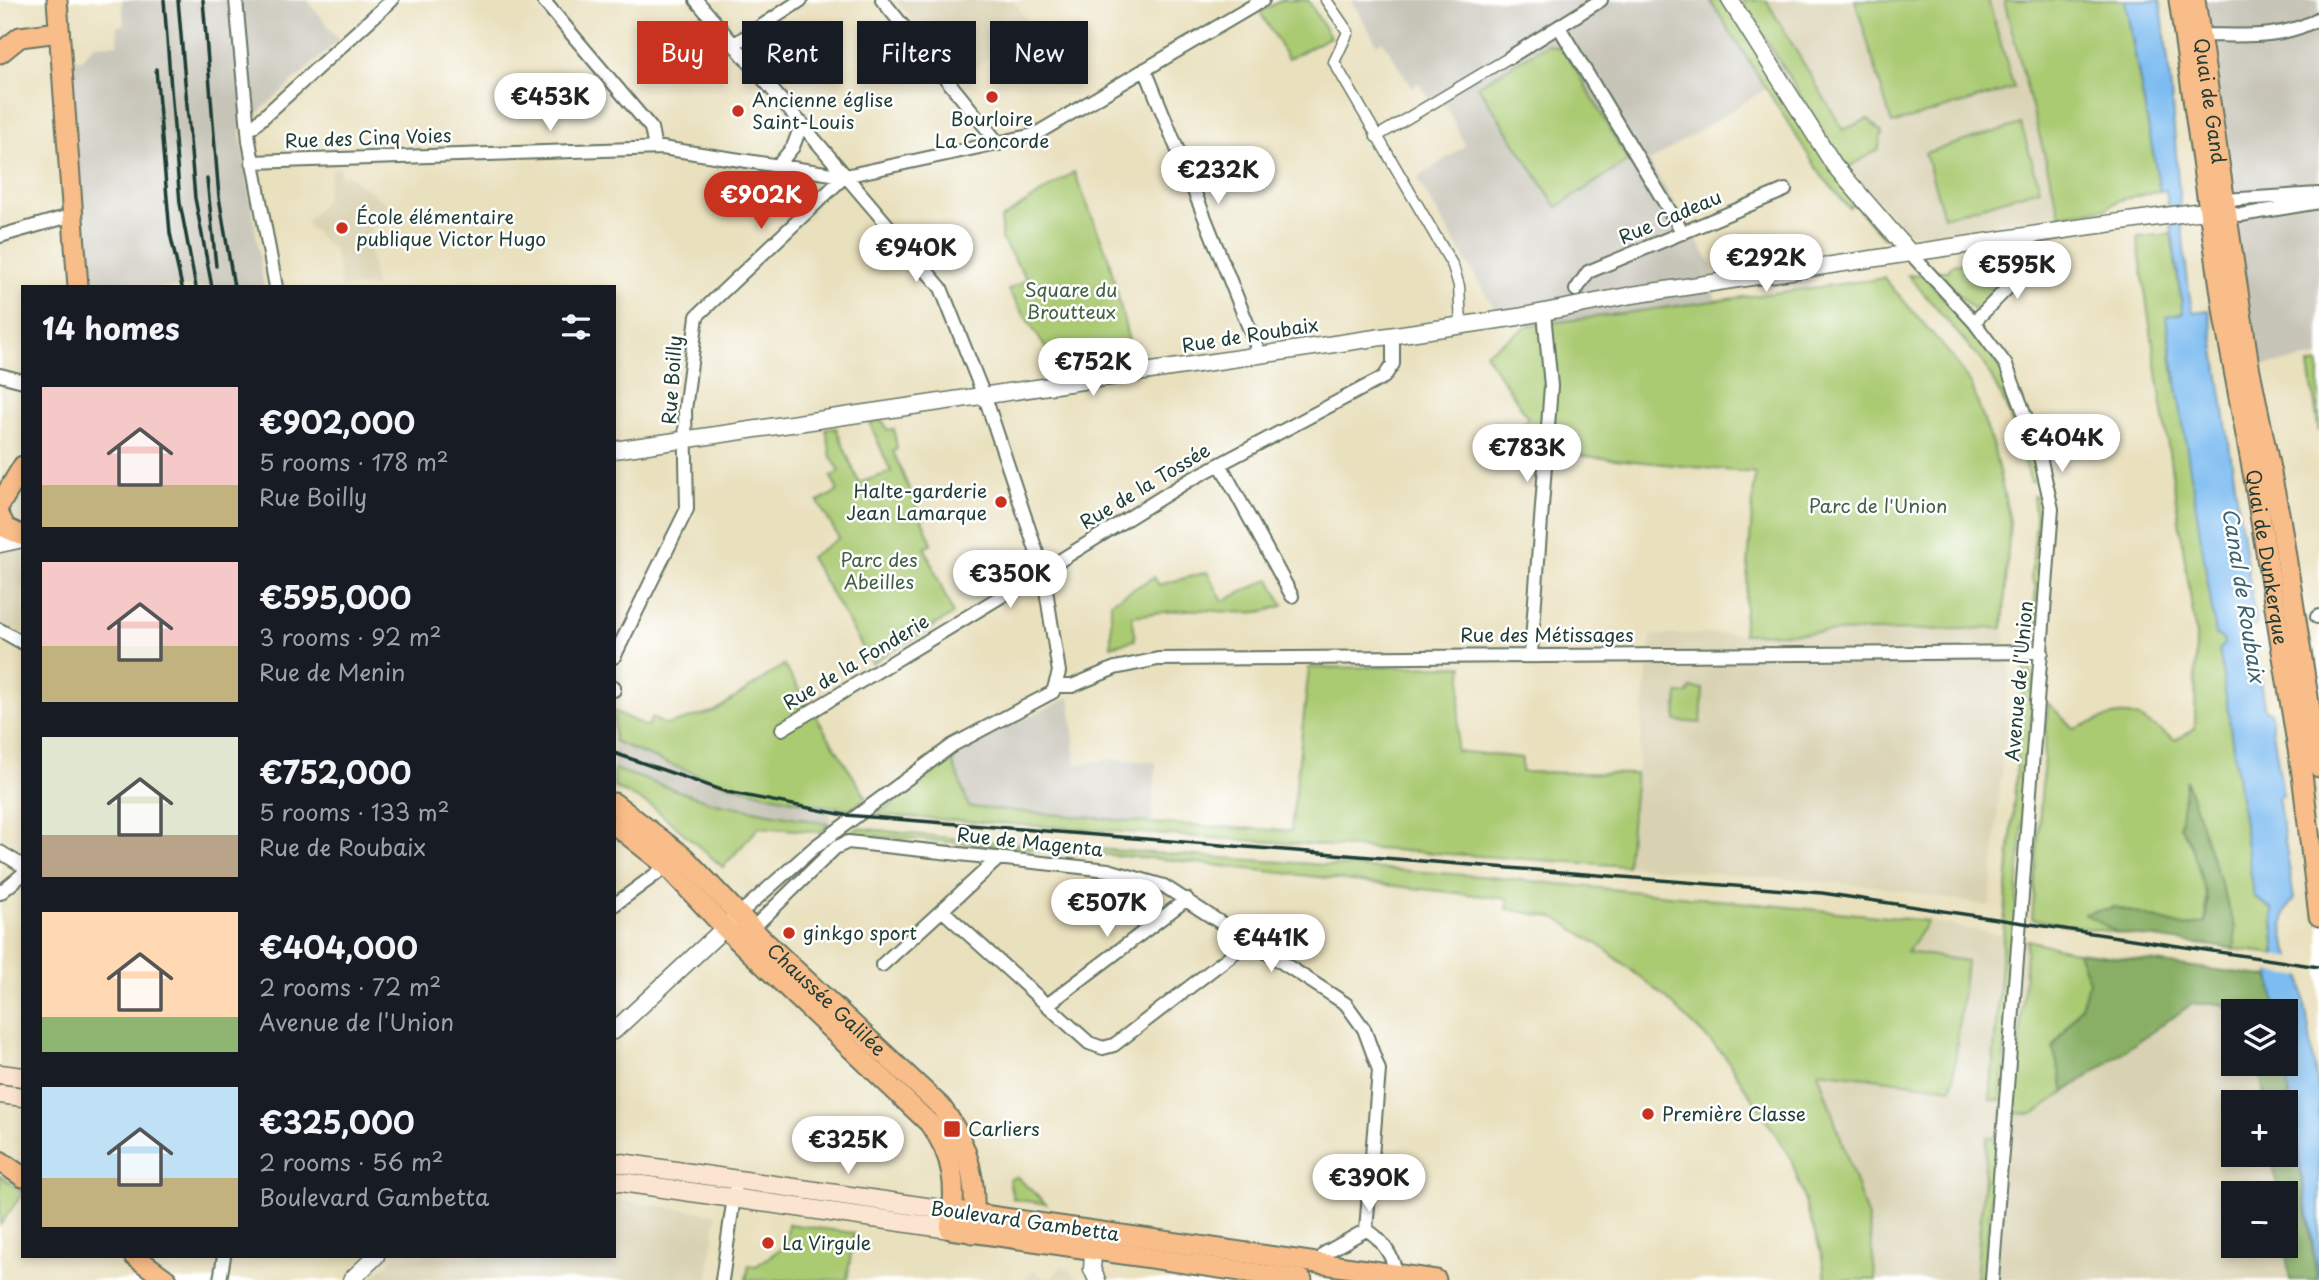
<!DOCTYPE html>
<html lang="en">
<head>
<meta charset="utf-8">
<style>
  body { margin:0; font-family:"Playpen Sans",sans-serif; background:#20242c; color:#f1f3f6; height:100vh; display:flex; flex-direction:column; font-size:26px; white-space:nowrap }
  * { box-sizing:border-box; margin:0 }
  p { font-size:23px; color:#9ea1a6 }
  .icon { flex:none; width:38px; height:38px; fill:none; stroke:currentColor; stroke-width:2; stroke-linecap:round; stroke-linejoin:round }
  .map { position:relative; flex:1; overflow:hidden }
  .panel { position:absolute; left:21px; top:285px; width:595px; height:973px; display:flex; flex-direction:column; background:#171b24; border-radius:0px; box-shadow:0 4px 10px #0003 }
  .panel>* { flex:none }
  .banner { position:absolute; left:637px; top:21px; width:665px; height:63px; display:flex; gap:14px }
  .fabs { position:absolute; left:2221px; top:999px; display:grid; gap:14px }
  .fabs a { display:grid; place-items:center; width:77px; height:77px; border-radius:0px; background:#171b24; box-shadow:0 4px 10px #0003; font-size:35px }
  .price { position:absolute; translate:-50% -60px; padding:0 16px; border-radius:24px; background:#fff; color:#222; font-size:23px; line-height:46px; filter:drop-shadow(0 2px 4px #0008) }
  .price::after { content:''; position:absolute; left:50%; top:42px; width:21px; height:16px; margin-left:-10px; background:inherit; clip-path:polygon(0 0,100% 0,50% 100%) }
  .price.active { background:#c8321e; color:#fff }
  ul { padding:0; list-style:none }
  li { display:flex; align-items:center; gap:21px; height:175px; padding:0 21px }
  li span { display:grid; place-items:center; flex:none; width:196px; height:140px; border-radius:0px; color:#555 }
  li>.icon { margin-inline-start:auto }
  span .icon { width:84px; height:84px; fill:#fffc; stroke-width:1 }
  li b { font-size:30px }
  h2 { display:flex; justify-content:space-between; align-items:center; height:84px; padding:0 21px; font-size:30px }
  .chip { padding:0 24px; border-radius:0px; background:#171b24; box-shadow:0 4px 10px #0003; font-size:24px; line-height:63px }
  .chip.active { background:#c8321e; color:#fff }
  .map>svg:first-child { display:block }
  .built { fill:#d9d2b2 }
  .industrial { fill:#c7c5b8 }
  .green { fill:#abcb73; stroke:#658454; stroke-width:2 }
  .forest { fill:#88af65; stroke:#54764c; stroke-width:2 }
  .water { fill:#7dbcf1; stroke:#4e7c92; stroke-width:2 }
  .pier { fill:#e9e0bd }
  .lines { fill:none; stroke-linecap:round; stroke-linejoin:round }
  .pedestrian-casing { stroke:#667664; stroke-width:13 }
  .minor-casing { stroke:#667664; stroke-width:16 }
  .tertiary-casing { stroke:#667664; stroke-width:19 }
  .secondary-casing { stroke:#667664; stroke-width:21 }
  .primary-casing { stroke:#667664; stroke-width:23 }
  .pedestrian { stroke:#fff; stroke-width:10 }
  .minor { stroke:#fff; stroke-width:12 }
  .tertiary { stroke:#fff; stroke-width:16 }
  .secondary { stroke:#fce5d0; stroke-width:18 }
  .primary { stroke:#f8bd89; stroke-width:19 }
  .rail { stroke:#1f3d34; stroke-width:3.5 }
  .poi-dot { fill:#c8321e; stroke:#fff; stroke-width:2.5 }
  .labels { text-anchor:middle; stroke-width:5; stroke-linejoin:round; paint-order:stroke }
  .poi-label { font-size:19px; fill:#1f3d34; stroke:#fff; text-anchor:start }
  .street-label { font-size:19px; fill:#1f3d34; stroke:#fff }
  .park-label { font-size:19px; fill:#426044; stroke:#fff }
  .water-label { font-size:21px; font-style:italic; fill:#3b636d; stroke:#fff }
</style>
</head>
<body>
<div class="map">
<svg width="2319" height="1280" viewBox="0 0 2319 1280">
  <rect width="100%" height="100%" fill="#fff"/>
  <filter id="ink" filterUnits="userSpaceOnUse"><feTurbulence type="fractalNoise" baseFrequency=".0143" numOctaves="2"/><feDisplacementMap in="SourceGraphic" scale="14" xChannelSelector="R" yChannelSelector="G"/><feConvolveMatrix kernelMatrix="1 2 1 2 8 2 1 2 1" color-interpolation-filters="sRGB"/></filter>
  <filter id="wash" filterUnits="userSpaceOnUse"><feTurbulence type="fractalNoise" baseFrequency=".00686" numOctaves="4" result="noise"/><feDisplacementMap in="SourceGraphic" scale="28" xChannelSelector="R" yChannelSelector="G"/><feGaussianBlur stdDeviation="1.57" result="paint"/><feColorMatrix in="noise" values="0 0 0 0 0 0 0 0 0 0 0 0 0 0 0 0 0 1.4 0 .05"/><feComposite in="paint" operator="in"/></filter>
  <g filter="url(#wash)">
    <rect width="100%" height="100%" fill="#e9e0bd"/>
    <path class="built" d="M 896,0 L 1013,0 L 1029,23 L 963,79 Z
      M 1742,0 L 2004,0 L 2060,215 L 1919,234 L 1907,232 L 1864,186 L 1825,135 Z
      M 340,168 L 341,176 L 348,175 L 389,205 L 368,234 L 375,287 L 341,287 L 335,252 L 306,223 L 325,200 L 332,169 Z
      M 23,479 L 23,635 L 0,626 L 0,527 Z
      M 2003,628 L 2010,668 L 1990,906 L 1873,886 L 1627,866 L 1651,635 Z
      M 1928,921 L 2027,940 L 2016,1113 L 2033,1114 L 2192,1004 L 2221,1004 L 2235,1011 L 2233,1064 L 2259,1064 L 2265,1102 L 2233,1102 L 2233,1155 L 2272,1155 L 2278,1193 L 2233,1194 L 2233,1246 L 2285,1246 L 2290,1280 L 1876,1280 L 1868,1219 L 1817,1070 Z
      M 614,1200 L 717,1214 L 707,1280 L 369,1280 L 395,1257 L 614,1256 Z
      M 1062,1265 L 1080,1280 L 1021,1280 L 1035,1270 L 1043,1277 L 1052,1277 Z"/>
    <path class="industrial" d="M 122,0 L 307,0 L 339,40 L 240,129 L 264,287 L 90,287 L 69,60 L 82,59 L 94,45 L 118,44 L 117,26 L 124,25 Z
      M 1351,0 L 1742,0 L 1788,75 L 1649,162 L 1712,264 L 1715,303 L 1529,326 L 1493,306 L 1417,178 L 1465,146 L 1447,107 L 1429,98 L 1419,83 L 1412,87 L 1383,41 L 1377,44 Z
      M 2204,0 L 2319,0 L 2319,357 L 2254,367 Z
      M 1070,697 L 1076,765 L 1113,759 L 1156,762 L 1152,823 L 969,806 L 952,760 L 979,741 Z
      M 614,741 L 654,759 L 715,780 L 831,806 L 829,824 L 711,802 L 614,769 Z"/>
    <path class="green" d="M 1282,0 L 1308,0 L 1330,37 L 1288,59 L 1260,12 Z
      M 1710,0 L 1723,0 L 1890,237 L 1883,237 L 1854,204 L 1849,208 L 1821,175 Z
      M 1742,0 L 1766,0 L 1843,130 L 1868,119 L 1882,133 L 1878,150 L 1849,167 L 1825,135 Z
      M 1855,0 L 1988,0 L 2014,88 L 1892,124 Z
      M 2004,0 L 2125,0 L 2160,191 L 2120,200 L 2107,208 L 2060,215 Z
      M 1547,44 L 1565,50 L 1628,161 L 1557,207 L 1478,86 Z
      M 2021,124 L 2040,189 L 1944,217 L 1925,153 Z
      M 1074,172 L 1108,256 L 1134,362 L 1061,372 L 1008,290 L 1027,279 L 1001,239 L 1001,219 Z
      M 2171,234 L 2183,314 L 2166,317 L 2175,383 L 2178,383 L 2216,635 L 2223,639 L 2224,646 L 2219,648 L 2254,896 L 2272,910 L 2276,954 L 2235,949 L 2235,927 L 2207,844 L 2181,826 C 2198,855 2210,890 2205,923 L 2186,927 L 2115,907 L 2086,914 L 2118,933 L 2032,919 L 2048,703 L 2074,729 C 2129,709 2126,708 2175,740 L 2195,729 L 2196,635 L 2137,237 Z
      M 2005,257 L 2013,275 L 1974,311 L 1937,271 L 1948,271 L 1952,265 Z
      M 1922,274 L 1986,346 L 2006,377 L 2040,480 L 2031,482 L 2006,406 L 1985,365 L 1908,275 Z
      M 1884,278 L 1950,354 L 1972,386 L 1994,450 L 2010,521 L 2003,628 L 1743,634 L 1755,473 L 1563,454 L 1529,477 L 1509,439 L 1528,418 L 1485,353 L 1529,326 Z
      M 2319,363 L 2319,432 L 2309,365 Z
      M 883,421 L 887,430 L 894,429 L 897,449 L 893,451 L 932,543 L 925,548 L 953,614 L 872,663 L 810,557 L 839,538 L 818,502 L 838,491 L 831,477 L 840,471 L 831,457 L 826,429 L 836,428 L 859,483 L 891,472 L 870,423 Z
      M 2033,496 L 2044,498 L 2047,524 L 2038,630 L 2033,629 L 2036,587 L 2031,578 L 2036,524 Z
      M 1207,572 L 1223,601 L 1270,579 L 1283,605 C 1252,620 1219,608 1186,610 C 1168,611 1150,614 1132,616 L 1135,640 L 1111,646 L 1111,602 L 1154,577 L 1159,585 Z
      M 2025,663 L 2028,664 L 2034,681 L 2001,1100 L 1990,1100 Z
      M 784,665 L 866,797 L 851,809 C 770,800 688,775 614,741 L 614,711 L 647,727 L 652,718 L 666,725 L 715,711 Z
      M 1463,666 L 1456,751 L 1522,758 L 1522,772 L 1636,774 L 1627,866 L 877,815 L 952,760 L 969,807 L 1152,823 L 1291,831 L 1309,668 Z
      M 1691,688 L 1703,689 L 1701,723 L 1676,721 L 1678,693 L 1688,694 Z
      M 614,769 L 711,802 L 829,824 L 821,832 L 759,827 L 723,867 L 653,807 L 614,787 Z
      M 857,828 L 970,840 L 1480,876 L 1928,921 L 1907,952 L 1966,961 L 1952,1088 L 1818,1071 L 1868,1219 L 1876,1280 L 1826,1280 L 1821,1253 L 1791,1158 L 1724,1055 L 1665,997 L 1602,947 L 1556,918 L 1507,909 L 1508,899 L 1171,860 L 849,834 Z
      M 2027,940 L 2078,952 L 2089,981 L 2082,1004 L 2053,1048 L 2065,1092 L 2033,1114 L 2015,1113 Z
      M 1987,1137 L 1998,1138 C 1994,1186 1986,1232 1983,1280 L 1976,1280 Z
      M 0,1175 L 23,1193 L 0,1225 Z
      M 1017,1177 L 1046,1204 L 1013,1199 L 1009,1179 Z
      M 788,1224 L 854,1233 L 847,1280 L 746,1280 L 749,1265 L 756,1266 L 786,1245 Z"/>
    <path class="forest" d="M 2186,780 L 2235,927 L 2235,949 L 2118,933 L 2085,914 L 2115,907 L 2186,927 L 2205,923 L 2208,901 L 2191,844 L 2180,826 Z
      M 2078,952 L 2270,977 L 2276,1011 L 2235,1011 L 2221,1004 L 2192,1004 L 2065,1092 L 2053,1048 L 2082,1004 L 2089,981 Z
      M 2259,1064 L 2284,1064 L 2317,1280 L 2290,1280 L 2285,1246 L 2286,1194 L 2278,1193 L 2272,1155 L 2286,1155 L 2286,1102 L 2265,1102 Z"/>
    <path class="water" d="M 2125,0 L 2160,0 C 2176,101 2176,204 2191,305 L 2193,312 L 2209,310 L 2256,624 L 2248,632 L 2249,641 L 2257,647 L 2255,650 L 2265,711 L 2270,711 L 2283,796 L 2278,797 L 2294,899 C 2275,918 2284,953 2300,971 L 2319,1097 L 2319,1280 L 2284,1064 L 2286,1012 L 2276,1011 L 2269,967 L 2276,952 L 2272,910 L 2254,896 L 2219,648 L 2224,645 L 2223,639 L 2216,635 L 2166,317 L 2183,313 L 2166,190 L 2160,191 Z"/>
    <path class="pier" d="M 2272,955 L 2293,958 L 2303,969 L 2304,977 L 2266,972 L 2266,966 Z"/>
  </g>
  <g filter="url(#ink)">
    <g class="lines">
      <defs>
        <path id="pedestrian" d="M 1326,0 L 1348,32 L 1334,62 L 1453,266 L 1459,286 L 1461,325
          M 1376,137 L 1510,57"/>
        <path id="minor" d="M 236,0 L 249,141 L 276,287
          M 543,0 L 651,128 L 655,148
          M 696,0 L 941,288 L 988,406 L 1043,571 L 782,729
          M 882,0 L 999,144
          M 1559,27 L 1683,233
          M 2200,35 C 2240,35 2284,40 2319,18
          M 733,45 L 801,0
          M 1510,57 L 1601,0
          M 1145,69 L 1260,355
          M 248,131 L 392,0
          M 252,162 L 662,148 L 845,176 L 1034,135 L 1263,0
          M 779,164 L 793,147 L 802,123
          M 2224,200 L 2319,194
          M 2226,213 L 2241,215 L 2319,202
          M 0,236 L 73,215
          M 1911,254 L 1974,322 L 2006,365 L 2039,452 L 2052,509 L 1992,1280
          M 1576,290 L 1588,272 L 1785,190
          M 1974,322 L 2037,258
          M 0,375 L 23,381
          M 1220,464 L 1292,596
          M 2317,617 L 2319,616
          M 0,630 L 23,643
          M 1531,654 L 1551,386 L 1544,313
          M 614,657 L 687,509 L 685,410 L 697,316 L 845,176
          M 1056,686 L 1072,686 L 1115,668 L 1158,659 L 2042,652
          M 614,687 L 614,690
          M 0,852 L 23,866
          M 0,893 L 23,874
          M 614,905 L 667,866
          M 943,911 L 1089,1043 L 1103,1048 L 1114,1045 L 1251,940
          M 738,915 L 816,846 L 953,745 L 1053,692 L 1059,672 L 1043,571 L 1188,481 L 1384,377 L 1393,364 L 1393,335
          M 746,931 L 752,929 L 835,848 L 848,842 L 1108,870 L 1164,886 L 1346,1004 L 1364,1029 L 1379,1070 L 1366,1230
          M 882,965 L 999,858
          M 1047,1005 L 1187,899
          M 1318,1263 L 1325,1253 L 1366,1230 C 1380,1236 1396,1260 1395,1274
          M 220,1280 L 224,1256
          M 722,1280 L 735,1190"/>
        <path id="tertiary" d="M 1730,0 L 1834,165 L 1911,254
          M 614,450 L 1518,317 L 1632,295 L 2084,227 L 2195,212 L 2221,212
          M 0,544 L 23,539
          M 614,1031 L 733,920
          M 1094,1239 L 1092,1269 L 1097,1280
          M 351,1280 L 376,1256"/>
        <path id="secondary" d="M 0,1074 L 23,1077
          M 0,1094 L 23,1097
          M 614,1162 L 954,1211
          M 614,1181 L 950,1229"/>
        <g id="primary">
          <path d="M 57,0 L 78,287"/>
          <path id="s1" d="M 2179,0 L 2225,322 L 2254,478 L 2302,774 L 2319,916"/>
          <path id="s2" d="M 2195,0 L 2249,366 L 2280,518 L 2319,767"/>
          <path d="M 0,53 L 20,37 L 59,32"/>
          <path d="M 0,504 L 23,466"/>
          <path d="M 0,517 L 6,528 L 21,535"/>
          <path id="s3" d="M 614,803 L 684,857 L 763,940 L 941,1107 C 970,1145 979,1186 972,1233"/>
          <path d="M 614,824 L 667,866 L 725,928 L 929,1123 C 955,1156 957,1190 950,1229 L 1302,1280"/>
          <path d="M 0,1161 L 23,1177"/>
          <path d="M 962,1212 L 1436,1280"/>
          <path d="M 134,1256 L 167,1280"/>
        </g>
      </defs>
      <use href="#pedestrian" class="pedestrian-casing"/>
      <use href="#minor" class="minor-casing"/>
      <use href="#tertiary" class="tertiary-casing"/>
      <use href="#secondary" class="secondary-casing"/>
      <use href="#primary" class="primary-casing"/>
      <use href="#pedestrian" class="pedestrian"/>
      <use href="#minor" class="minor"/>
      <use href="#tertiary" class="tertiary"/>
      <use href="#secondary" class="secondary"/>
      <use href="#primary" class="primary"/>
      <path class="rail" d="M 164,0 L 180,203 L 196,287
        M 178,0 L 195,198 L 212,287
        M 203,0 L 219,197 L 234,287
        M 156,69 L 170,233 L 182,287
        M 207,179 L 216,266
        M 614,753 L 727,792 L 845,815 L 1822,893 L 2319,967"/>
    </g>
  </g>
  <g class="poi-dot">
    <circle cx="992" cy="97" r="7"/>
    <circle cx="738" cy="111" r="7"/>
    <circle cx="342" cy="228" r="7"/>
    <circle cx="1001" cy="502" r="7"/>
    <circle cx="789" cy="933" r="7"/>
    <circle cx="1648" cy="1114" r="7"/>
    <rect x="943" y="1120" width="18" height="18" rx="3.5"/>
    <circle cx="768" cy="1243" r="7"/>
  </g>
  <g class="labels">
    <g class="poi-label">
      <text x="752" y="107">Ancienne église<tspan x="752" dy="22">Saint-Louis</tspan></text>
      <text x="992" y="126" text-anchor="middle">Bourloire<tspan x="992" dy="22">La Concorde</tspan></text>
      <text x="356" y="224">École élémentaire<tspan x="356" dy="22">publique Victor Hugo</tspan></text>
      <text x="987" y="498" text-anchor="end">Halte-garderie<tspan x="987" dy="22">Jean Lamarque</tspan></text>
      <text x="803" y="940">ginkgo sport</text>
      <text x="1662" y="1121">Première Classe</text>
      <text x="968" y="1136">Carliers</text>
      <text x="782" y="1250">La Virgule</text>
    </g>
    <g class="street-label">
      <text dy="7" stroke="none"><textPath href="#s2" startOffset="102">Quai de Gand</textPath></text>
      <text transform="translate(368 138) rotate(-2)" y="7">Rue des Cinq Voies</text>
      <text transform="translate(1670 217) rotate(-23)" y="7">Rue Cadeau</text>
      <text transform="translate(1250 335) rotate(-9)" y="7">Rue de Roubaix</text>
      <text transform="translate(672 380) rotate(-86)" y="7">Rue Boilly</text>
      <text transform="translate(1145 486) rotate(-31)" y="7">Rue de la Tossée</text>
      <text dy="7" stroke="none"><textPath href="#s1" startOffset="564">Quai de Dunkerque</textPath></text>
      <text x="1547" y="642">Rue des Métissages</text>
      <text transform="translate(856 662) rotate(-31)" y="7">Rue de la Fonderie</text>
      <text transform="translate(2019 681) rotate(-85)" y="7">Avenue de l'Union</text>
      <text transform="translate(1030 842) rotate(6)" y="7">Rue de Magenta</text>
      <text dy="7" stroke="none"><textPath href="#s3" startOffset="290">Chaussée Galilée</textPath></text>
      <text transform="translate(1025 1221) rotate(8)" y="7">Boulevard Gambetta</text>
    </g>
    <g class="park-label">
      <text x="1071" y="297">Square du<tspan x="1071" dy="22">Broutteux</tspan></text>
      <text x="1878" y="513">Parc de l'Union</text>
      <text x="879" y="567">Parc des<tspan x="879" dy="22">Abeilles</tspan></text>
    </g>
    <g class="water-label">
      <text transform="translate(2243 595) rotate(81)" y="7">Canal de Roubaix</text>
    </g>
  </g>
</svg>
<div class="fabs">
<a><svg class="icon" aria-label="layers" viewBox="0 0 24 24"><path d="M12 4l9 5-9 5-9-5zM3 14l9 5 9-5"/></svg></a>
<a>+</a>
<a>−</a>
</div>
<b class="price" style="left:550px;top:133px">€453K</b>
<b class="price" style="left:1218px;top:206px">€232K</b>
<b class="price active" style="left:761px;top:231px">€902K</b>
<b class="price" style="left:916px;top:284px">€940K</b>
<b class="price" style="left:1766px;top:294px">€292K</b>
<b class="price" style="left:2017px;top:301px">€595K</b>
<b class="price" style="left:1093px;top:398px">€752K</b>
<b class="price" style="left:2062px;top:474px">€404K</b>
<b class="price" style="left:1527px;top:484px">€783K</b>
<b class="price" style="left:1010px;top:610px">€350K</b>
<b class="price" style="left:1107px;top:939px">€507K</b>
<b class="price" style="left:1271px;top:974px">€441K</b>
<b class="price" style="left:848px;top:1176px">€325K</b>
<b class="price" style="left:1369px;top:1214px">€390K</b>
<div class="banner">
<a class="chip active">Buy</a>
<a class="chip">Rent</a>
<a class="chip">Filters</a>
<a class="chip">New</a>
</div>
<section class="panel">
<h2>14 homes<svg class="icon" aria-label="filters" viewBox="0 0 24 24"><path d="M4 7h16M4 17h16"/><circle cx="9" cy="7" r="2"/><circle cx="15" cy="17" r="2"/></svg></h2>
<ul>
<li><span style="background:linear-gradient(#f6c9c9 70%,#c2b280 0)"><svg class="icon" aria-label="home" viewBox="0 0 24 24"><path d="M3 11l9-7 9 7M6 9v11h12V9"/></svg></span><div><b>€902,000</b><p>5 rooms · 178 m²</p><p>Rue Boilly</p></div></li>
<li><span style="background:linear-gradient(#f6c9c9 60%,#c2b280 0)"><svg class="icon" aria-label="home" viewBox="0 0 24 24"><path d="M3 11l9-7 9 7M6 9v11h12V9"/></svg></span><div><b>€595,000</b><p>3 rooms · 92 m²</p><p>Rue de Menin</p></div></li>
<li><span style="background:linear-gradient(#dfe7d0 70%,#b9a48a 0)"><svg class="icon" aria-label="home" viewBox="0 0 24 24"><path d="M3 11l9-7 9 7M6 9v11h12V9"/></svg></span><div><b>€752,000</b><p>5 rooms · 133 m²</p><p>Rue de Roubaix</p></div></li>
<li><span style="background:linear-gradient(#ffd9b3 75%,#8fb573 0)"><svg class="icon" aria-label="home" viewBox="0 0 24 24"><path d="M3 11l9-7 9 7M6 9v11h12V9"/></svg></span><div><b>€404,000</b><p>2 rooms · 72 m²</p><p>Avenue de l'Union</p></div></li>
<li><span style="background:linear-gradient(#bfe0f5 65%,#c2b280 0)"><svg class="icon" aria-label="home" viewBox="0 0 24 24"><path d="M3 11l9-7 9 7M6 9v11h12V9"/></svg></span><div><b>€325,000</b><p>2 rooms · 56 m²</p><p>Boulevard Gambetta</p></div></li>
</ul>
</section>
</div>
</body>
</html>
